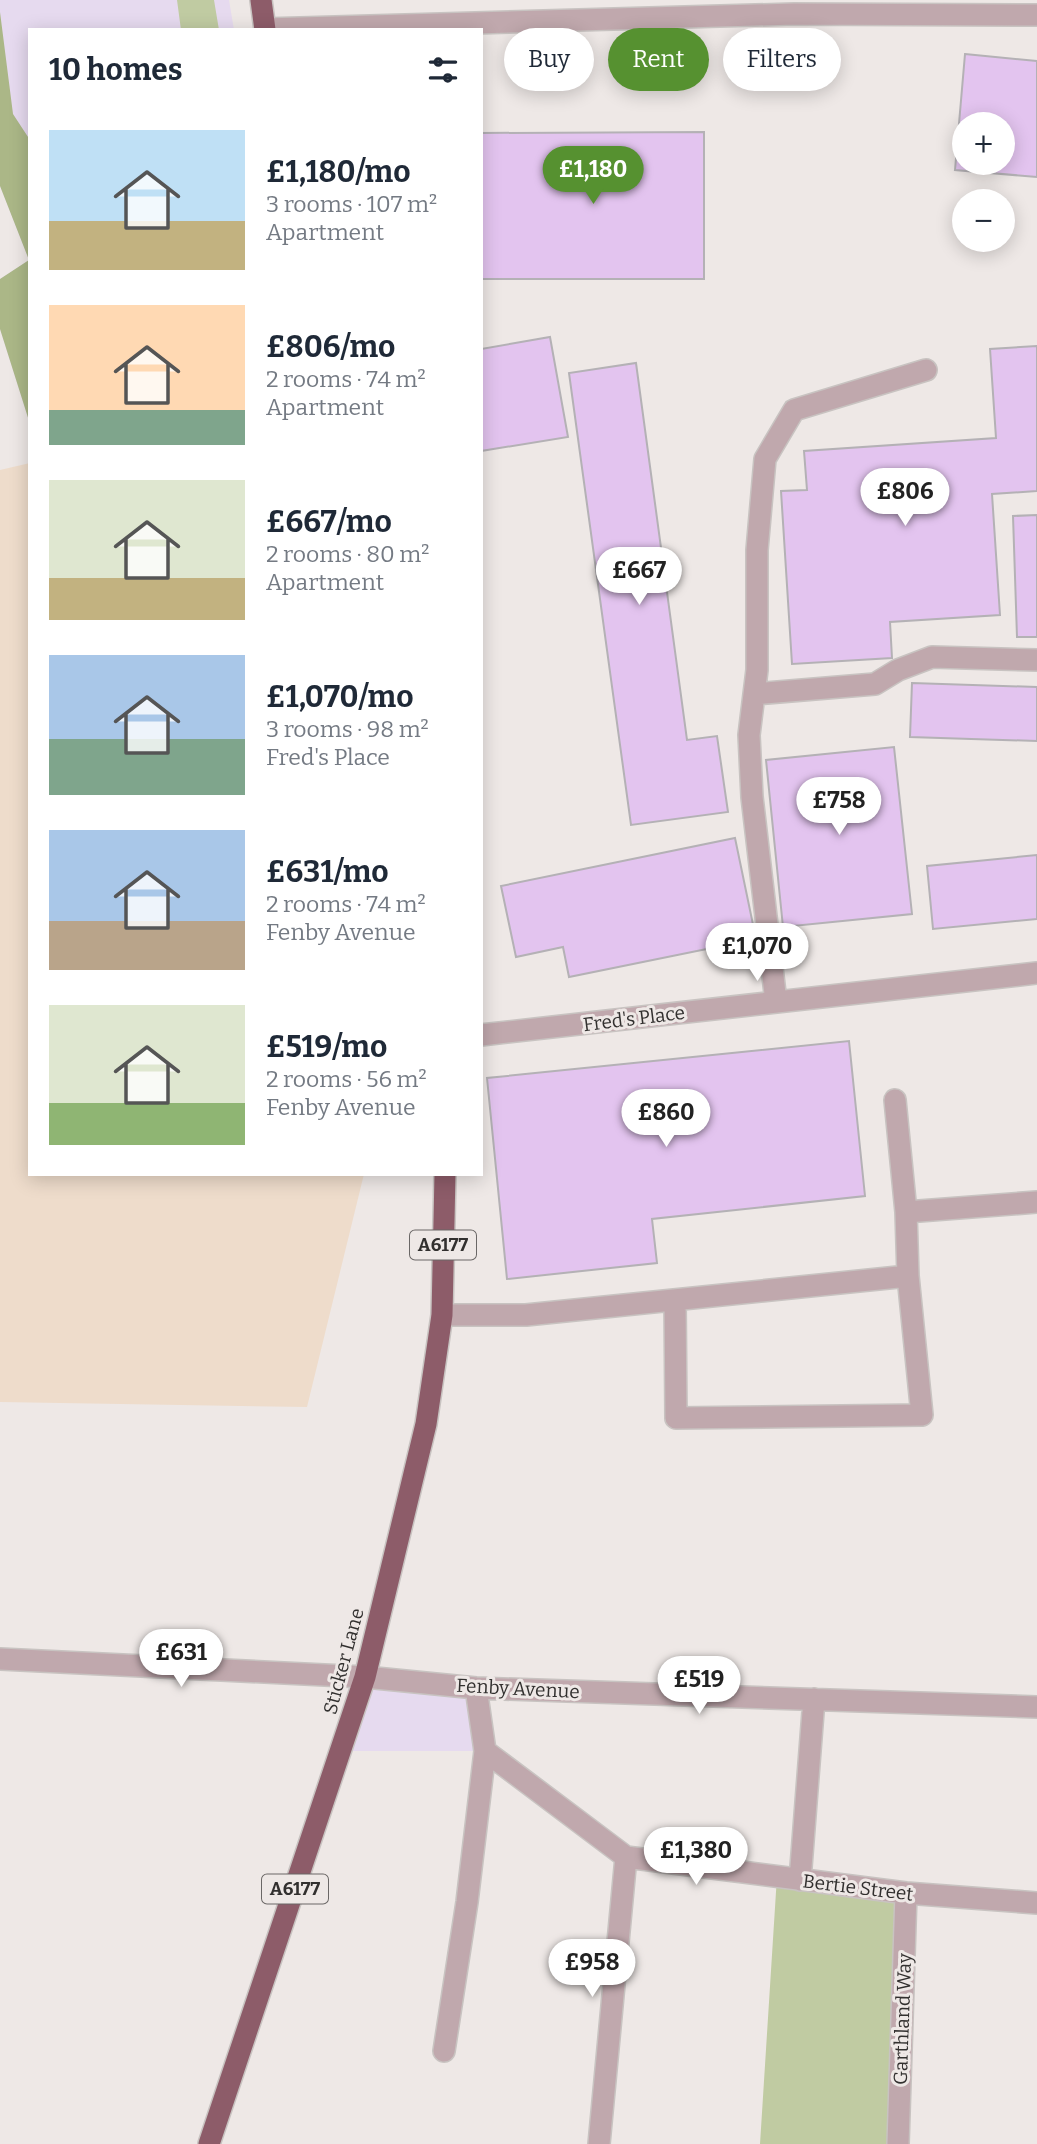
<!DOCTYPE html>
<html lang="en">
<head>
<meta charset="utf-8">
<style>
  body { margin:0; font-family:Bitter,serif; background:#f2f2f3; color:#1f2937; height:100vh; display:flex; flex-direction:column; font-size:26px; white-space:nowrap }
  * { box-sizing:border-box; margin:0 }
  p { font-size:23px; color:#747a83 }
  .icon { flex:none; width:38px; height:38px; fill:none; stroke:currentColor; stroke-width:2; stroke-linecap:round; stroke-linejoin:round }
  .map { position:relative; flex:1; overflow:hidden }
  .details { position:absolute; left:28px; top:28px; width:455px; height:1148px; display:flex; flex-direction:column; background:#fff; border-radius:0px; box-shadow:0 4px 18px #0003 }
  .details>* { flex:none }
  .guide { position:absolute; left:504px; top:28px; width:427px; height:63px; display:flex; gap:14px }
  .tools { position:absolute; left:952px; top:112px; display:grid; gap:14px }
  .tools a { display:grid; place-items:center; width:63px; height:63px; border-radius:50%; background:#fff; box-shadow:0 4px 18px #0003; font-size:35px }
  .price { position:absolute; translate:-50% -60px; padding:0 16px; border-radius:24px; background:#fff; color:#222; font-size:23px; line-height:46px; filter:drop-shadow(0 2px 4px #0008) }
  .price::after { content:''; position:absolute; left:50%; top:42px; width:21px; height:16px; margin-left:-10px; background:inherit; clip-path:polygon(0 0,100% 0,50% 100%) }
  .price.current { background:#569130; color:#fff }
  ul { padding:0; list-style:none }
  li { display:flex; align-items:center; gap:21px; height:175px; padding:0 21px }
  li span { display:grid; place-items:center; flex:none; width:196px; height:140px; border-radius:0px; color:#555 }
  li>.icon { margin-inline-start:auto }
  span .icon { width:84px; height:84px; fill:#fffc; stroke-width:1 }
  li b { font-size:30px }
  h2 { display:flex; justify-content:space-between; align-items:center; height:84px; padding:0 21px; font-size:30px }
  .pill { padding:0 24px; border-radius:32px; background:#fff; box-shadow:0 4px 18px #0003; font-size:24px; line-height:63px }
  .pill.current { background:#569130; color:#fff }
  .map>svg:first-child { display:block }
  .commercial { fill:#e6daef }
  .education { fill:#eedccb }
  .green { fill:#c0cba2 }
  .forest { fill:#abb787 }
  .building { fill:#e3c4ef; stroke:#b4b1b5; stroke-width:2; fill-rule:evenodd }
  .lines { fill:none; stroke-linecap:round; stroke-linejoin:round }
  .minor-casing { stroke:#c8c3c1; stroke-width:24 }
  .highway-casing { stroke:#c8c3c1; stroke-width:24 }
  .minor { stroke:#c0a8ad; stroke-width:21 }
  .highway { stroke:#8d5c69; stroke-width:21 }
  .labels { text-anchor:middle; stroke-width:6; stroke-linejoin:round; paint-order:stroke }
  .shield { fill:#eee8e6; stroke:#6a6766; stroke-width:2 }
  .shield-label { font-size:18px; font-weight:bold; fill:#32302f }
  .street-label { font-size:19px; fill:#32302f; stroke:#eee8e6 }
</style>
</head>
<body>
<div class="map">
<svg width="1037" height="2144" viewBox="0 0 1037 2144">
  <rect width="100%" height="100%" fill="#eee8e6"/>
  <path class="commercial" d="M 0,0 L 229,0 L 234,30 L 30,30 L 30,424 L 0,329 L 0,279 L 29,260 L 0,186 Z
    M 365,1677 L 476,1688 L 485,1751 L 342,1751 Z"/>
  <path class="education" d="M 30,463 L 30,1174 L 364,1174 L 307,1407 L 0,1402 L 0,470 Z"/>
  <path class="green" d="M 177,0 L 214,0 L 219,30 L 181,30 Z
    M 777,1876 L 906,1893 L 898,2144 L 760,2144 Z"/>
  <path class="forest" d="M 0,12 L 13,114 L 30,140 L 30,424 L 0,329 L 0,279 L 29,260 L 0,186 Z"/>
  <path class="building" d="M 965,54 L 1037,61 L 1037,177 L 955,170 ZM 964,124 L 1003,124 L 1003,163 L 964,163 Z
    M 704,132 L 704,279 L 481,279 L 481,133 Z
    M 550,337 L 568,437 L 481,451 L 481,349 Z
    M 1037,346 L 1037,491 L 992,494 L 1000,615 L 890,622 L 892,658 L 792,664 L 781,491 L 807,490 L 804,451 L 996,438 L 990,349 Z
    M 636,363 L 687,740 L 717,736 L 728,812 L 631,825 L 569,373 Z
    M 1037,515 L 1037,637 L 1017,637 L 1013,516 Z
    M 912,683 L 1037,687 L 1037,741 L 910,737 Z
    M 894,747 L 912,914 L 783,927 L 766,760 Z
    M 735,838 L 756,939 L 569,977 L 563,947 L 516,957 L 501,886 Z
    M 1037,855 L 1037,919 L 933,929 L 927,866 Z
    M 849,1041 L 865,1196 L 652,1219 L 657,1263 L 507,1279 L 487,1078 Z"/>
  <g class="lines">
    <defs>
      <path id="minor" d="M 265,29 L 794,14 L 1037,15
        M 754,694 L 875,684 L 898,670 L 932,657 L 1037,660
        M 776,1002 L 752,797 L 749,735 L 757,670 L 757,550 L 765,459 L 794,410 L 926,370
        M 481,1035 L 1037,973
        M 895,1100 L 906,1212
        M 908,1276 L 906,1212 L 1037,1202
        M 442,1315 L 526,1315 L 908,1276 L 922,1415 L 676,1418 L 675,1300
        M 0,1659 L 365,1677 L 476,1688 L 1037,1707
        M 476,1688 L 485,1751 L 626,1857 L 906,1893 L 1037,1903
        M 800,1880 L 814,1699
        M 444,2051 L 467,1902 L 485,1751
        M 599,2144 L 626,1857
        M 898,2144 L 906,1893"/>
      <path id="highway" d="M 261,0 L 265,30
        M 209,2144 L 365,1677 L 426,1424 L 442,1315 L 445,1174"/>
    </defs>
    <use href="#minor" class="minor-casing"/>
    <use href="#highway" class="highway-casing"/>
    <use href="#minor" class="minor"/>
    <use href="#highway" class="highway"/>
  </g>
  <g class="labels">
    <g class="shield">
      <rect x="410" y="1230.5" width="66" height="29" rx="5"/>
      <rect x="262" y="1874.5" width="66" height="29" rx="5"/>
    </g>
    <g class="shield-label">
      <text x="443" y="1251">A6177</text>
      <text x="295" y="1895">A6177</text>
    </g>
    <g class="street-label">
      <text transform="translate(634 1018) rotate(-7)" y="7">Fred's Place</text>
      <text transform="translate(343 1661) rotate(-75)" y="7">Sticker Lane</text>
      <text transform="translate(518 1688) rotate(3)" y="7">Fenby Avenue</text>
      <text transform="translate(858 1887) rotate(7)" y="7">Bertie Street</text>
      <text transform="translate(902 2019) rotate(-88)" y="7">Garthland Way</text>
    </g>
  </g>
</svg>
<div class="tools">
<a>+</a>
<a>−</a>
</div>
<b class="price current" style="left:593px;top:206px">£1,180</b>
<b class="price" style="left:905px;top:528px">£806</b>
<b class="price" style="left:639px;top:607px">£667</b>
<b class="price" style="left:839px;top:837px">£758</b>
<b class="price" style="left:757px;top:983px">£1,070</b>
<b class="price" style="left:666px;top:1149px">£860</b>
<b class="price" style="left:181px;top:1689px">£631</b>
<b class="price" style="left:699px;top:1716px">£519</b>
<b class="price" style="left:696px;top:1887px">£1,380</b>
<b class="price" style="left:592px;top:1999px">£958</b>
<div class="guide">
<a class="pill">Buy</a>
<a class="pill current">Rent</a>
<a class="pill">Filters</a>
</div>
<section class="details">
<h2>10 homes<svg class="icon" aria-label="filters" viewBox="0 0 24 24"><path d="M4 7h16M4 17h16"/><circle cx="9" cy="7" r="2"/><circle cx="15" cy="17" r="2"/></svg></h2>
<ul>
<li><span style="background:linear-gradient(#bfe0f5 65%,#c2b280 0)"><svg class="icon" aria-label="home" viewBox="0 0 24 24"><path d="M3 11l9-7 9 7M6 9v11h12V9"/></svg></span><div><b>£1,180/mo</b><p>3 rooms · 107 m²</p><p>Apartment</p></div></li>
<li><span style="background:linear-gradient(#ffd9b3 75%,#7fa58c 0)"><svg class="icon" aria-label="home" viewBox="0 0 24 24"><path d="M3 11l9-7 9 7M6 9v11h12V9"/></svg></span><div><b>£806/mo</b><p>2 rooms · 74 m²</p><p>Apartment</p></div></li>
<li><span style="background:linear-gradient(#dfe7d0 70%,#c2b280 0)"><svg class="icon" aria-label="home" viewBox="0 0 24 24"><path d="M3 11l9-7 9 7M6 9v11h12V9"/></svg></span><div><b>£667/mo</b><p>2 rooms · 80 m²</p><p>Apartment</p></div></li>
<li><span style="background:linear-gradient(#a9c7e8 60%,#7fa58c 0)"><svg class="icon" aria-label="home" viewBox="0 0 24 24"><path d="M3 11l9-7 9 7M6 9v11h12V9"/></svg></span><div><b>£1,070/mo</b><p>3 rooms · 98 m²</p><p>Fred's Place</p></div></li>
<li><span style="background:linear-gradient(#a9c7e8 65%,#b9a48a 0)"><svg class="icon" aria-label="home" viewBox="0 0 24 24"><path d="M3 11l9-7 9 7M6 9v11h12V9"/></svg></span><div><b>£631/mo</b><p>2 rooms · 74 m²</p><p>Fenby Avenue</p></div></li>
<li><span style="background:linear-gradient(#dfe7d0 70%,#8fb573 0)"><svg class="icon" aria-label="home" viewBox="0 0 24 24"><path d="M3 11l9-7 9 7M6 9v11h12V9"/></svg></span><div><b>£519/mo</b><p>2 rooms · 56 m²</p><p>Fenby Avenue</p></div></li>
</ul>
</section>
</div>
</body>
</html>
